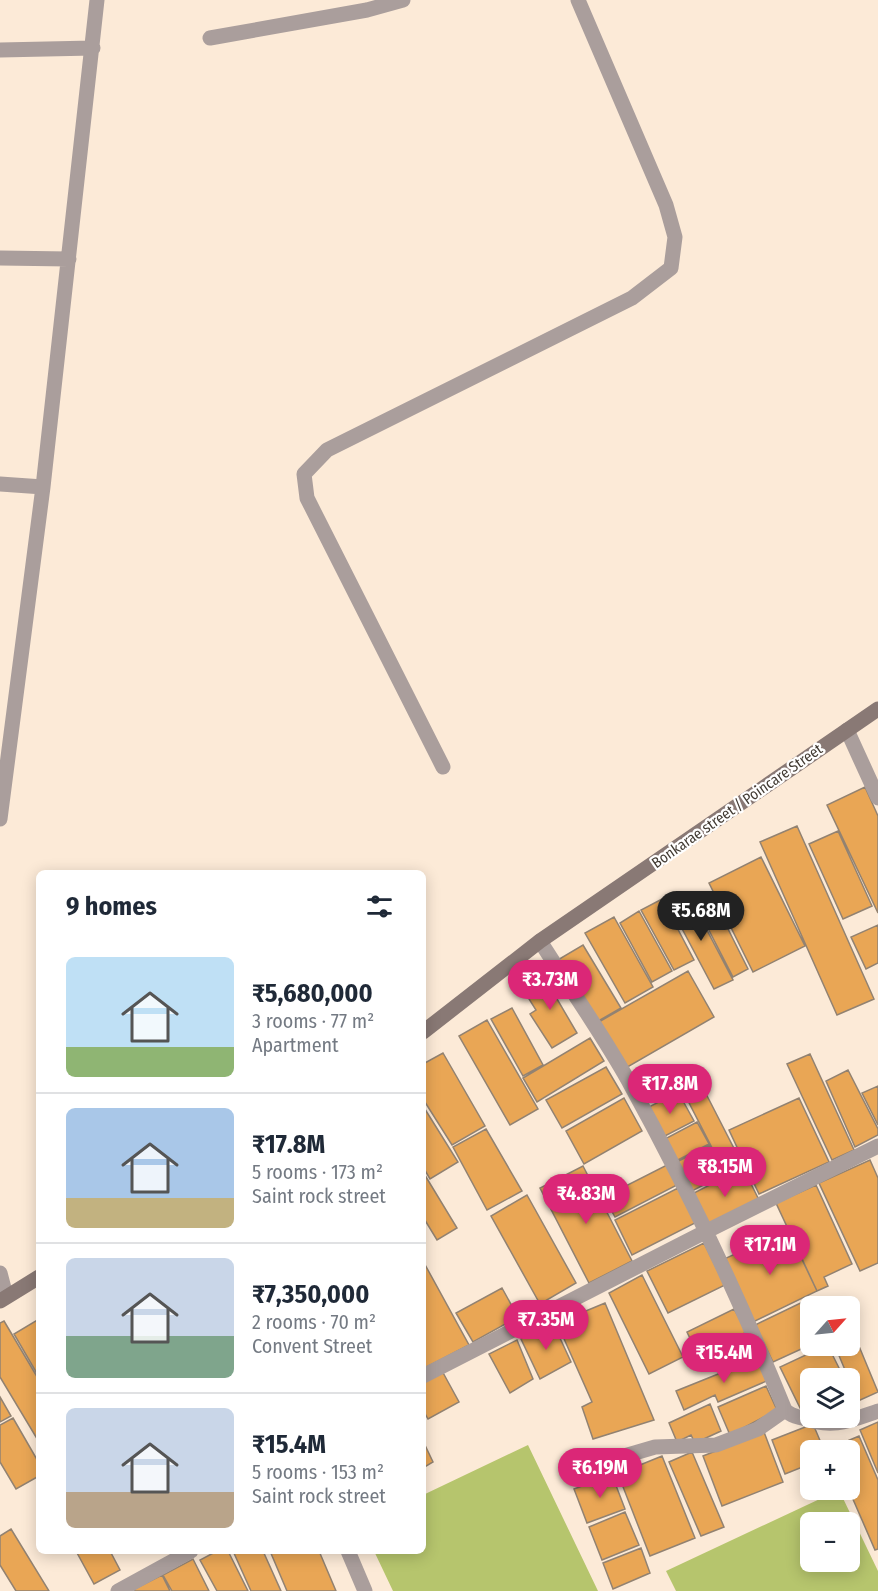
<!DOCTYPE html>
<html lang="en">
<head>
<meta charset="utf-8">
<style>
  body { margin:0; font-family:"Fira Sans Condensed",sans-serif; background:#f2f2f3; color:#1f2937; height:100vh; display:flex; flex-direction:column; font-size:22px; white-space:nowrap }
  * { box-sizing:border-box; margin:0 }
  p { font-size:20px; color:#747a83 }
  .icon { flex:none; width:33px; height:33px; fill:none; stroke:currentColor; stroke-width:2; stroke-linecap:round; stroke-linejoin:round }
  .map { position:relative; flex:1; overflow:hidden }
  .drawer { position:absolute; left:36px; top:870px; width:390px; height:684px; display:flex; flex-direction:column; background:#fff; border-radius:9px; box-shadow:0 3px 15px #0003 }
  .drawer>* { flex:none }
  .needle { width:39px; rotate:63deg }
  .fabs { position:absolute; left:800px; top:1296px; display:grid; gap:12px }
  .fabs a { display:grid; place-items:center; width:60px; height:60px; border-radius:9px; background:#fff; box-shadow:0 3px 15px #0003; font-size:30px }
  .price { position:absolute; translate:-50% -51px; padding:0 14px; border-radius:21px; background:#db2777; color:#fff; font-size:20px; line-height:39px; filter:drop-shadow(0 2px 3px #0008) }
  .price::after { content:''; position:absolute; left:50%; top:36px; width:18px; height:14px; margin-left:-9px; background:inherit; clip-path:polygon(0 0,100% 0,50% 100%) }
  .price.on { background:#222; color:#fff }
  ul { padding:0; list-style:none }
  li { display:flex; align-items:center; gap:18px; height:150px; padding:0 30px }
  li+li { border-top:2px solid #e0e1e3 }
  li span { display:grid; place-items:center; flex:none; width:168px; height:120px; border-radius:9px; color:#555 }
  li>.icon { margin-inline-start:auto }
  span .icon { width:72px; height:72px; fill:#fffc; stroke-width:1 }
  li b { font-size:26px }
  h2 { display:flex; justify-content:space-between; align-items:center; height:72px; padding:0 30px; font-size:26px }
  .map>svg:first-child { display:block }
  .green { fill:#b6c56d; fill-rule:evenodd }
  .building { fill:#e9a655; stroke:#928271; stroke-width:1.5 }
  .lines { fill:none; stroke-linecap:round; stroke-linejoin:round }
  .lane { stroke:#aa9e9c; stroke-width:15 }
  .street { stroke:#aa9e9c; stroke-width:15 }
  .secondary { stroke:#897975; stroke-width:15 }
  .labels { text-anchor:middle; stroke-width:4.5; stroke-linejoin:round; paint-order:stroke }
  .street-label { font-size:15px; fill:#413a32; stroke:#fff }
</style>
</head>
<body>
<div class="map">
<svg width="878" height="1591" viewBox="0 0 878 1591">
  <rect width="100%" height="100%" fill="#fcead7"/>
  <path class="green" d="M 528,1445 L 598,1591 L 393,1591 L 374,1551 L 423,1551 L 423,1495 Z
    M 839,1490 L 878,1571 L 878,1591 L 676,1591 L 666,1571 ZM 810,1522 L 849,1522 L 849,1562 L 810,1562 Z"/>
  <path class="building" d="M 865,787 L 878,816 L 878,913 L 827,805 Z
    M 797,826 L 874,999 L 837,1015 L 760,842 Z
    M 838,831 L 872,906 L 843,919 L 809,844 Z
    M 761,857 L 805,946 L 753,972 L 709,883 Z
    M 688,894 L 733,980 L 714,989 L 669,904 Z
    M 662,899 L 694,960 L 674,970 L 641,910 Z
    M 713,899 L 748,969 L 733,977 L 697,907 Z
    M 639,911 L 672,971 L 652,982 L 620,923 Z
    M 614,917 L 653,987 L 625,1003 L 585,933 Z
    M 878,925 L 878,963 L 866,969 L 851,937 Z
    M 583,945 L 621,1008 L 593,1024 L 556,961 Z
    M 688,971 L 714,1017 L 624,1069 L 597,1023 Z
    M 552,974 L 565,994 L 557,999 L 577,1033 L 552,1048 L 530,1014 L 536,1010 L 524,991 Z
    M 512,1008 L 543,1065 L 523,1076 L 491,1019 Z
    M 487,1020 L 538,1109 L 510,1125 L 459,1036 Z
    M 590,1038 L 604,1061 L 537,1102 L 523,1078 Z
    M 443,1053 L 485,1126 L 452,1145 L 423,1099 L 423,1064 Z
    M 810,1054 L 854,1150 L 832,1160 L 787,1064 Z
    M 606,1067 L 622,1094 L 562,1128 L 546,1100 Z
    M 848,1070 L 878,1129 L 878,1135 L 855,1147 L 826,1081 Z
    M 701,1084 L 743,1166 L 726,1175 L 684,1093 Z
    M 878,1086 L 878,1125 L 862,1093 Z
    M 678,1092 L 694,1121 L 661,1138 L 645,1109 Z
    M 624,1098 L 642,1131 L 584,1164 L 566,1131 Z
    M 799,1098 L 829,1162 L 759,1194 L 729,1130 Z
    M 423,1106 L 458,1162 L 430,1179 L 423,1167 Z
    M 697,1122 L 709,1144 L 674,1162 L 663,1140 Z
    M 486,1129 L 522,1191 L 487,1210 L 453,1147 Z
    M 709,1145 L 725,1174 L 690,1192 L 675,1163 Z
    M 870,1160 L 878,1178 L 878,1263 L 860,1271 L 819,1183 Z
    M 667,1165 L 677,1185 L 615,1217 L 604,1197 Z
    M 583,1166 L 632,1261 L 589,1283 L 540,1188 Z
    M 743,1168 L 760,1202 L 709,1228 L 690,1195 Z
    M 423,1172 L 457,1228 L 437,1240 L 423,1217 Z
    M 816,1185 L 852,1264 L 824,1277 L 828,1286 L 817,1291 L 776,1203 Z
    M 678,1188 L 695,1223 L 632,1255 L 615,1220 Z
    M 527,1195 L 576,1283 L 540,1304 L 491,1216 Z
    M 788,1230 L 817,1291 L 753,1322 L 724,1259 Z
    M 704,1243 L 725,1285 L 668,1313 L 647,1271 Z
    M 423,1261 L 469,1345 L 423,1369 Z
    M 642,1275 L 683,1357 L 649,1374 L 609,1293 Z
    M 502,1288 L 518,1317 L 473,1342 L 456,1313 Z
    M 813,1297 L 817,1306 L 810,1306 L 810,1345 L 773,1362 L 755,1325 Z
    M 605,1303 L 654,1420 L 593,1439 L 582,1407 L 592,1402 L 557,1323 Z
    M 734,1309 L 747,1332 L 698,1355 L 687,1332 Z
    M 39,1319 L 39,1377 L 14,1334 Z
    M 4,1321 L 39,1380 L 39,1442 L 0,1377 L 0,1323 Z
    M 849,1322 L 878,1392 L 858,1401 L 835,1346 L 849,1346 Z
    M 553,1323 L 571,1362 L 540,1379 L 521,1339 Z
    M 517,1340 L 533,1379 L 510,1393 L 489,1354 Z
    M 825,1346 L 828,1346 L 844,1378 L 810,1378 L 810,1416 L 805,1418 L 780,1367 Z
    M 758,1358 L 769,1380 L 718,1402 L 715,1395 L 684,1410 L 676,1391 Z
    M 441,1369 L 459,1402 L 428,1419 L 423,1410 L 423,1379 Z
    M 766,1386 L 777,1410 L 730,1435 L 718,1407 Z
    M 0,1397 L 11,1416 L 0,1422 Z
    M 710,1404 L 721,1431 L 695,1443 L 691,1435 L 677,1442 L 669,1423 Z
    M 13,1418 L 39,1463 L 39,1476 L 16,1489 L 0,1462 L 0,1425 Z
    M 878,1422 L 878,1473 L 860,1430 Z
    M 813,1424 L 824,1450 L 810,1450 L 810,1464 L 785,1474 L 772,1440 Z
    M 764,1432 L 783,1482 L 722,1506 L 703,1456 Z
    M 859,1436 L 878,1480 L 878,1549 L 875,1550 L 849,1490 L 849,1450 L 832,1450 L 831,1448 Z
    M 423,1441 L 433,1462 L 423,1468 Z
    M 692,1452 L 724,1527 L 701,1536 L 669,1462 Z
    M 662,1456 L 695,1538 L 650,1556 L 618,1474 Z
    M 612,1475 L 625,1509 L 587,1523 L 574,1489 Z
    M 625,1512 L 639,1545 L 602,1560 L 589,1527 Z
    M 11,1529 L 49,1591 L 16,1591 L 0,1565 L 0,1536 Z
    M 641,1548 L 650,1573 L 613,1589 L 603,1563 Z
    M 76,1551 L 110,1551 L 120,1570 L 94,1584 Z
    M 217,1551 L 228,1551 L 248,1591 L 217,1591 L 200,1560 Z
    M 233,1551 L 263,1551 L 281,1591 L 251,1591 Z
    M 270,1551 L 319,1551 L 336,1591 L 287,1591 Z
    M 193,1559 L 209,1591 L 172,1591 L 163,1575 Z
    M 162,1575 L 170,1591 L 135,1591 L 134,1589 Z"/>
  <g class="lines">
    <path class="lane" d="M 210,38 L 367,10 L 403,0
      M 443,767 L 307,498 L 304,474 L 327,450 L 632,298 L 671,268 L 675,237 L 666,205 L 578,0"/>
    <path class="street" d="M 0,50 L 93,48
      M 0,258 L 69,259
      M 0,484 L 43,487
      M 847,730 L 878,798
      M 0,819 L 43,487 L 97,0
      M 540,941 C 569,987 601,1032 628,1080 C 687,1187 739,1297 785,1410 C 790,1415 795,1416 802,1418 C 833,1429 849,1421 878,1411
      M 0,1273 L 6,1296
      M 423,1376 L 707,1231 L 878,1146
      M 573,1471 L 655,1447 L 716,1445 L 758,1429 L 785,1410
      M 348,1551 L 365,1591
      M 118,1591 L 191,1551"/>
    <path class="secondary" d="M 423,1032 L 540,941 L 878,709
      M 0,1301 L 39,1277"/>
  </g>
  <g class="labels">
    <g class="street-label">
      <text transform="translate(737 806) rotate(-35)" y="5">Bonkarae street / Poincare Street</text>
    </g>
  </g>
</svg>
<div class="fabs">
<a><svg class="needle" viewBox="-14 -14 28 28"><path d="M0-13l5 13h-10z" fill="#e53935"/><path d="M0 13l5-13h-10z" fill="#747a83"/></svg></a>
<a><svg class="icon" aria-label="layers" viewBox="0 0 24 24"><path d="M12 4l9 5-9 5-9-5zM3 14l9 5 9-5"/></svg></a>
<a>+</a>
<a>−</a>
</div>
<b class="price on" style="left:701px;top:942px">₹5.68M</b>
<b class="price" style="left:550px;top:1011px">₹3.73M</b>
<b class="price" style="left:670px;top:1115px">₹17.8M</b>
<b class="price" style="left:725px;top:1198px">₹8.15M</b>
<b class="price" style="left:586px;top:1225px">₹4.83M</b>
<b class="price" style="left:770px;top:1276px">₹17.1M</b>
<b class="price" style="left:546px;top:1351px">₹7.35M</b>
<b class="price" style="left:724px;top:1384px">₹15.4M</b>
<b class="price" style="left:600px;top:1499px">₹6.19M</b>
<section class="drawer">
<h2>9 homes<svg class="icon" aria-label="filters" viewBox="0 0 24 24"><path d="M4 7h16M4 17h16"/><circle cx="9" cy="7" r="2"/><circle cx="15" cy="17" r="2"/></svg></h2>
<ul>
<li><span style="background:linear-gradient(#bfe0f5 75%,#8fb573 0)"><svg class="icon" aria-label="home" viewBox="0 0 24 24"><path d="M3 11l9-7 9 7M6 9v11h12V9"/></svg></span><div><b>₹5,680,000</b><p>3 rooms · 77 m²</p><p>Apartment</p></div></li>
<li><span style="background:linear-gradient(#a9c7e8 75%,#c2b280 0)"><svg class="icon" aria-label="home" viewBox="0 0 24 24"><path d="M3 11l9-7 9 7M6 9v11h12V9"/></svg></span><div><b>₹17.8M</b><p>5 rooms · 173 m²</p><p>Saint rock street</p></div></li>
<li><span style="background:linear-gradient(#c9d6e8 65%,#7fa58c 0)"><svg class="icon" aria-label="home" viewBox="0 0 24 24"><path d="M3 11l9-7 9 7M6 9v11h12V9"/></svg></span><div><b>₹7,350,000</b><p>2 rooms · 70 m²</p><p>Convent Street</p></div></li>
<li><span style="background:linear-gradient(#c9d6e8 70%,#b9a48a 0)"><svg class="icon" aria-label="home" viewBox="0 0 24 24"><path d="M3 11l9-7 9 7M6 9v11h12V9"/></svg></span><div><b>₹15.4M</b><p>5 rooms · 153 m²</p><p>Saint rock street</p></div></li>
</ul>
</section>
</div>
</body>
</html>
